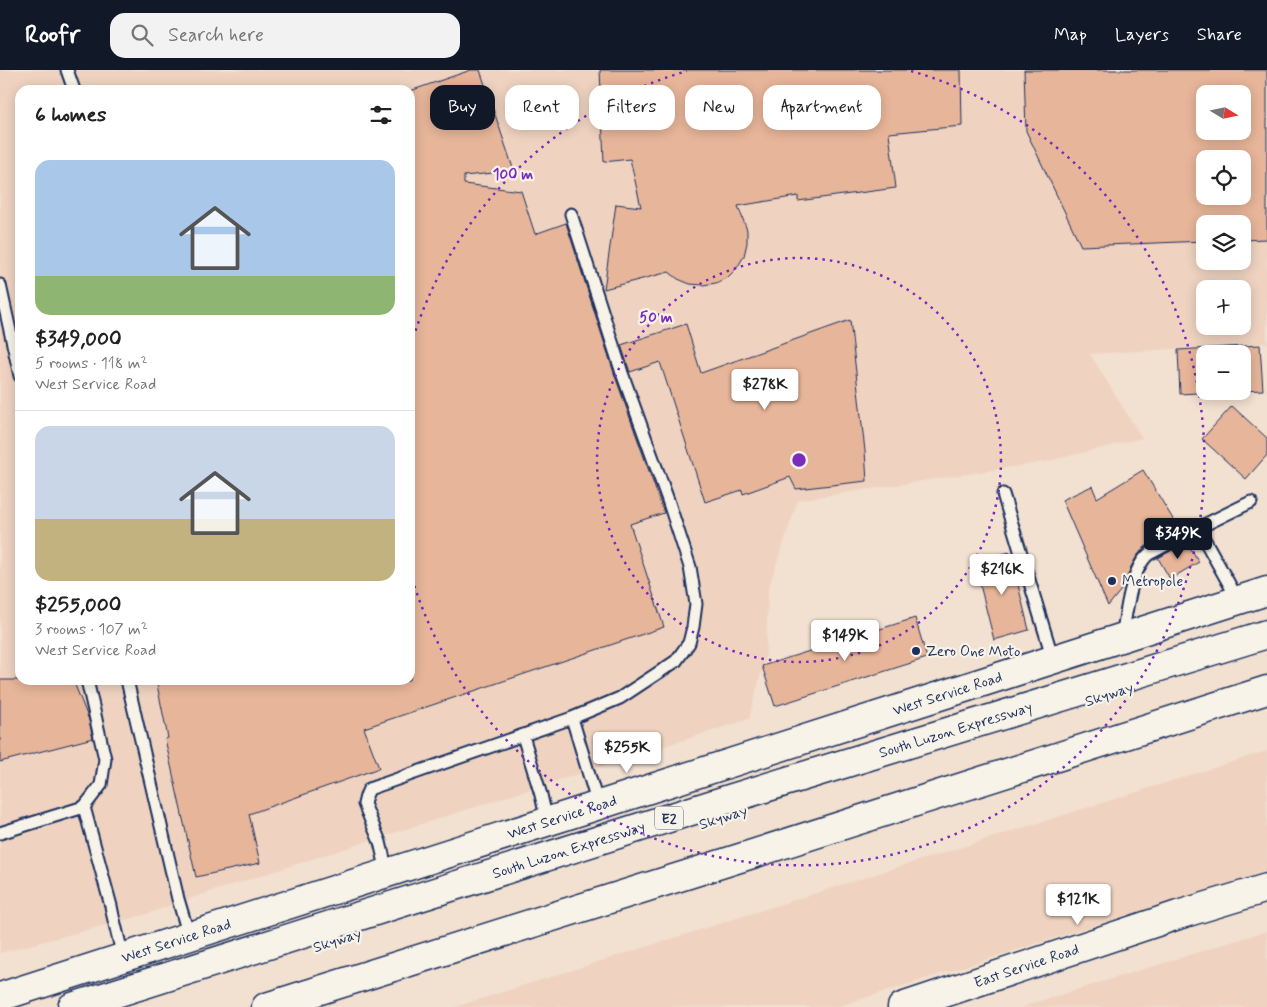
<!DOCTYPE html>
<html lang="en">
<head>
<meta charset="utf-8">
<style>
  body { margin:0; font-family:Mynerve,sans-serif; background:#f2f2f2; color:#222; height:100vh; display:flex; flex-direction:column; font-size:19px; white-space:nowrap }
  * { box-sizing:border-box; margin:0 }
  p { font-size:16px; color:#767676 }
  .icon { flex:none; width:28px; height:28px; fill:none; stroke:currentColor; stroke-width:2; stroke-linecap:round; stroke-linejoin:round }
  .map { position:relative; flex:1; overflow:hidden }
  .details { position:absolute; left:15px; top:15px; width:400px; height:600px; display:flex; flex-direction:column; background:#fff; border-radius:15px; box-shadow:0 2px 12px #0003 }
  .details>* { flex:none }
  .banner { position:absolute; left:430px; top:15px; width:475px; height:45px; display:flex; gap:10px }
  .needle { width:32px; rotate:100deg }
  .buttons { position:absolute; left:1196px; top:15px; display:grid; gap:10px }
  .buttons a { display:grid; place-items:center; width:55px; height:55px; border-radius:10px; background:#fff; box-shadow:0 2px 12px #0003; font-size:25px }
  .price { position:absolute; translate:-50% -42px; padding:0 11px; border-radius:5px; background:#fff; color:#222; font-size:16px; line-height:32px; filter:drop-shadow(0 1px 2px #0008) }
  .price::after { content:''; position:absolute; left:50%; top:30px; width:15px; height:11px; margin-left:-8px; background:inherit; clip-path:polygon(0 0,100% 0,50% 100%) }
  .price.current { background:#111827; color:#fff }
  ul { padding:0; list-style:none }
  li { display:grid; align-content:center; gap:10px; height:265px; padding:0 20px }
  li+li { border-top:1px solid #e0e0e0 }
  li span { display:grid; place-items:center; height:155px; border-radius:15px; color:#555 }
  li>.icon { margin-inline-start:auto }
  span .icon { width:90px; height:90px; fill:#fffc; stroke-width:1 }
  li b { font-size:21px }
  h2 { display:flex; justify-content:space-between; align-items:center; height:60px; padding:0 20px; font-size:21px }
  .pill { padding:0 18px; border-radius:15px; background:#fff; box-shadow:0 2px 12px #0003; font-size:18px; line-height:45px }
  .pill.current { background:#111827; color:#fff }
  header { display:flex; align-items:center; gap:30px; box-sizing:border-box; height:70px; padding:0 25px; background:#111827; color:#fff }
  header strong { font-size:24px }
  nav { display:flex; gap:28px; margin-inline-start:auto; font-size:18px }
  .search { width:350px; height:45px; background:#f2f2f2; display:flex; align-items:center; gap:12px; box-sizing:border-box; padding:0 18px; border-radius:15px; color:#767676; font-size:19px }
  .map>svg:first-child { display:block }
  .built { fill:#efd3c0; fill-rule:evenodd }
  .building { fill:#e7b599; stroke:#1b2f5e; fill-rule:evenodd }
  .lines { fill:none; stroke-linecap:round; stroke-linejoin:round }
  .lane-casing { stroke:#1b2f5e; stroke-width:15 }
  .secondary-casing { stroke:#1b2f5e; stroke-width:31 }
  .highway-casing { stroke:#1b2f5e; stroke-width:31 }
  .lane { stroke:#f7f3e8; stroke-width:11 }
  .secondary { stroke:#f7f3e8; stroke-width:28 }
  .highway { stroke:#f7f3e8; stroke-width:28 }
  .ring { fill:none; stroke:#7b2cbf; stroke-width:2.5; stroke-dasharray:2.5 5 }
  .poi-dot { fill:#1b2f5e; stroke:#f7f3e8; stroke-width:2 }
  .labels { text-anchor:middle; stroke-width:4.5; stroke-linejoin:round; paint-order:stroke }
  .shield { fill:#f7f3e8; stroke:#5d6a87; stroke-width:1 }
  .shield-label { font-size:14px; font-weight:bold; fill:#1b2f5e }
  .poi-label { font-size:15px; fill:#1b2f5e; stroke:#f7f3e8; text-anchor:start }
  .street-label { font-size:15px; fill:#1b2f5e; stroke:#f7f3e8 }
  .centre { fill:#7b2cbf; stroke:#f7f3e8; stroke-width:2.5 }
  .ring-label { font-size:15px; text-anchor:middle; font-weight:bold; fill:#7b2cbf; stroke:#f7f3e8; stroke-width:4.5; stroke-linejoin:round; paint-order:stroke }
</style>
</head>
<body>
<header>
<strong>Roofr</strong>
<div class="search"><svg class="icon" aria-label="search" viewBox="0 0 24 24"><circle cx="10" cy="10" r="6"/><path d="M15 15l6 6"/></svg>Search here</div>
<nav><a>Map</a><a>Layers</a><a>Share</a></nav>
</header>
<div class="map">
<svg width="1267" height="937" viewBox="0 0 1267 937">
  <rect width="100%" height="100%" fill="#f2e0d0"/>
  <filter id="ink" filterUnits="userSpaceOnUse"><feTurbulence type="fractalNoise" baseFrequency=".02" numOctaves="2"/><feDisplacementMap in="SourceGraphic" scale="10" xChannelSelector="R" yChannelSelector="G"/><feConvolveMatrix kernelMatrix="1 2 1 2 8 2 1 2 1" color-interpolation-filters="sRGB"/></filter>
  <g filter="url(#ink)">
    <path class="built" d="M 0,0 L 1267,0 L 1267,273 L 1090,284 L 1142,368 L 1045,392 L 798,430 L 768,519 L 766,584 L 749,649 L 188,829 L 147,844 L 0,883 ZM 20,20 L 410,20 L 410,610 L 20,610 ZM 1205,24 L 1242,24 L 1242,61 L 1205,61 ZM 1205,89 L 1242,89 L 1242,126 L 1205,126 ZM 1205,154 L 1242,154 L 1242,191 L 1205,191 ZM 1205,219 L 1242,219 L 1242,256 L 1205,256 Z
      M 1267,681 L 1267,801 L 836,937 L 455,937 Z
      M 1267,861 L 1267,937 L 1021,937 Z"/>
    <path class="building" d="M 471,0 L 480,0 L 514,101 L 464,106 L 464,114 L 521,121 L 535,164 L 566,153 L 615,306 L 664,443 L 630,454 L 664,557 L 364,658 L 379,698 L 249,744 L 260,793 L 196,807 L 165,669 L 168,668 L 156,610 L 410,610 L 410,21 Z
      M 600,0 L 961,0 L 962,56 L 889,63 L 896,118 L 798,131 L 798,126 L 738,136 L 747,160 L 747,173 L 744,186 L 737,198 L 728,207 L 716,213 L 703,215 L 690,214 L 678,209 L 669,202 L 604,219 L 616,134 L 641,137 L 630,89 L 604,92 Z
      M 1024,0 L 1267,0 L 1267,169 L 1242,170 L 1242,154 L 1205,154 L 1205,171 L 1081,176 L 1026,61 ZM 1205,24 L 1242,24 L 1242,61 L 1205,61 ZM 1205,89 L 1242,89 L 1242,126 L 1205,126 Z
      M 850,250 L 865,381 L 867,411 L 796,419 L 790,407 L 743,424 L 742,420 L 705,432 L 660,292 L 630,302 L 621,275 L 686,254 L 701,303 Z
      M 1260,275 L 1263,320 L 1242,321 L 1242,284 L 1205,284 L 1205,321 L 1232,321 L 1180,324 L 1178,280 Z
      M 1232,336 L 1267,368 L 1267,385 L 1246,409 L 1202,369 Z
      M 1143,400 L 1179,459 L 1145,477 L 1137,486 L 1131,497 L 1125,515 L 1108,536 L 1062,430 L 1092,416 L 1097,428 Z
      M 1187,472 L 1199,492 L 1170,509 L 1158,488 Z
      M 1010,482 L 1029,560 L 994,570 L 974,491 Z
      M 915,548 L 927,588 L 775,636 L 762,596 Z
      M 0,610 L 73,610 L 89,650 L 93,668 L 0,692 Z"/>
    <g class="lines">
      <defs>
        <path id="lane" d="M 67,0 L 74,20
          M 0,215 L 20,306
          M 1003,424 L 1053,589
          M 1198,458 L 1238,530
          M 1122,567 C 1126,544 1131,498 1149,484 L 1198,458 L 1251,432
          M 127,610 L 178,829 L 189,866
          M 572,648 L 598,735
          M 523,666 L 541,725 L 547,751
          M 84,737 L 111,836 L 113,846 L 123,887
          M 0,763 L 84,737 L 101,715 L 105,689 L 87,610
          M 387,802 L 380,772 L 364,734 L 366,726 L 369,719 L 572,648 L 620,628 L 676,591 L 689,573 L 693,557 L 696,534 L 690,497 L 668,430 L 622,303 L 571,144"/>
        <g id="secondary">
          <path id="s1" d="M 0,927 L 1267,521"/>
          <path id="s2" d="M 902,937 L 1178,845 L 1267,818"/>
        </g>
        <g id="highway">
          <path id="s3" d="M 72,937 L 729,729 L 1267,564"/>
          <path d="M 266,937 L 743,787 L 1267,620"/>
        </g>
      </defs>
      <use href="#lane" class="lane-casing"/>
      <use href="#secondary" class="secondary-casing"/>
      <use href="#highway" class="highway-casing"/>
      <use href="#lane" class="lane"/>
      <use href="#secondary" class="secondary"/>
      <use href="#highway" class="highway"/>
    </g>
  </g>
  <g class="ring">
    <circle cx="799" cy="390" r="202"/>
    <path d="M411 275A405 405 0 0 1 687 1M911 1A405 405 0 1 1 411 505"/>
  </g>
  <g class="poi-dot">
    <circle cx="1112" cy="511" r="5"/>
    <circle cx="916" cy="581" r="5"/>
  </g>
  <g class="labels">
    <rect class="shield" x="655" y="736.5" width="28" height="23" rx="4"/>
    <g class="shield-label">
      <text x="669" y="753">E2</text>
    </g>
    <g class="poi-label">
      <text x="1122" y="516">Metropole</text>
      <text x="926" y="586">Zero One Moto</text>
    </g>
    <g class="street-label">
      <text dy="5" stroke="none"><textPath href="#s1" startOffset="995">West Service Road</textPath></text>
      <text transform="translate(1109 624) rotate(-18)" y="5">Skyway</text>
      <text dy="5" stroke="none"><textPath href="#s3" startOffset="926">South Luzon Expressway</textPath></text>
      <text dy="5" stroke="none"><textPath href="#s1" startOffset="590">West Service Road</textPath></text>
      <text transform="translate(723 747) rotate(-18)" y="5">Skyway</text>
      <text dy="5" stroke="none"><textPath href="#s3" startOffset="521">South Luzon Expressway</textPath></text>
      <text dy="5" stroke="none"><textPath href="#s1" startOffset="185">West Service Road</textPath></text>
      <text transform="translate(337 870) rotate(-18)" y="5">Skyway</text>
      <text dy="5" stroke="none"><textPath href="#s2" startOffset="131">East Service Road</textPath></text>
    </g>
  </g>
  <circle cx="799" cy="390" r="8" class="centre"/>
  <g class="ring-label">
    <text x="513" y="109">100 m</text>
    <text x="656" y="252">50 m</text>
  </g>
</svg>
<div class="buttons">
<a><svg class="needle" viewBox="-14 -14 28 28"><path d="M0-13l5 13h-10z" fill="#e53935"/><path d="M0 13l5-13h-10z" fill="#767676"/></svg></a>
<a><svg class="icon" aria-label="locate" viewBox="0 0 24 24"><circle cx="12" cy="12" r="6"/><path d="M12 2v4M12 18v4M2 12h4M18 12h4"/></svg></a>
<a><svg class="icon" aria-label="layers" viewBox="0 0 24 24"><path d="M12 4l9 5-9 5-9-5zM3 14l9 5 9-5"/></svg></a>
<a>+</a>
<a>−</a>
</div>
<b class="price" style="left:765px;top:341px">$278K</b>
<b class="price current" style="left:1178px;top:490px">$349K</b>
<b class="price" style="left:1002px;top:526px">$216K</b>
<b class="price" style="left:845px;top:592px">$149K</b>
<b class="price" style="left:627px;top:704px">$255K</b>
<b class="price" style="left:1078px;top:856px">$121K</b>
<div class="banner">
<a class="pill current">Buy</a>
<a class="pill">Rent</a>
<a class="pill">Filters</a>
<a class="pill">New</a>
<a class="pill">Apartment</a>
</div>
<section class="details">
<h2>6 homes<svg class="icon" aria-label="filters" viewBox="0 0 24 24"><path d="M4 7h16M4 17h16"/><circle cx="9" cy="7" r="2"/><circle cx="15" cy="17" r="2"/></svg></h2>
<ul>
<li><span style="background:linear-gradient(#a9c7e8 75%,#8fb573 0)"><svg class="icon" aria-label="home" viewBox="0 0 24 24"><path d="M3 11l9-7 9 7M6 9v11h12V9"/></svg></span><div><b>$349,000</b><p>5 rooms · 118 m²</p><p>West Service Road</p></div></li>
<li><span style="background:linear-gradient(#c9d6e8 60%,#c2b280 0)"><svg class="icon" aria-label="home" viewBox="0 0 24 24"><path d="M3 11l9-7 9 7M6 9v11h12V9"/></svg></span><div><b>$255,000</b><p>3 rooms · 107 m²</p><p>West Service Road</p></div></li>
</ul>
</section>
</div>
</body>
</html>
